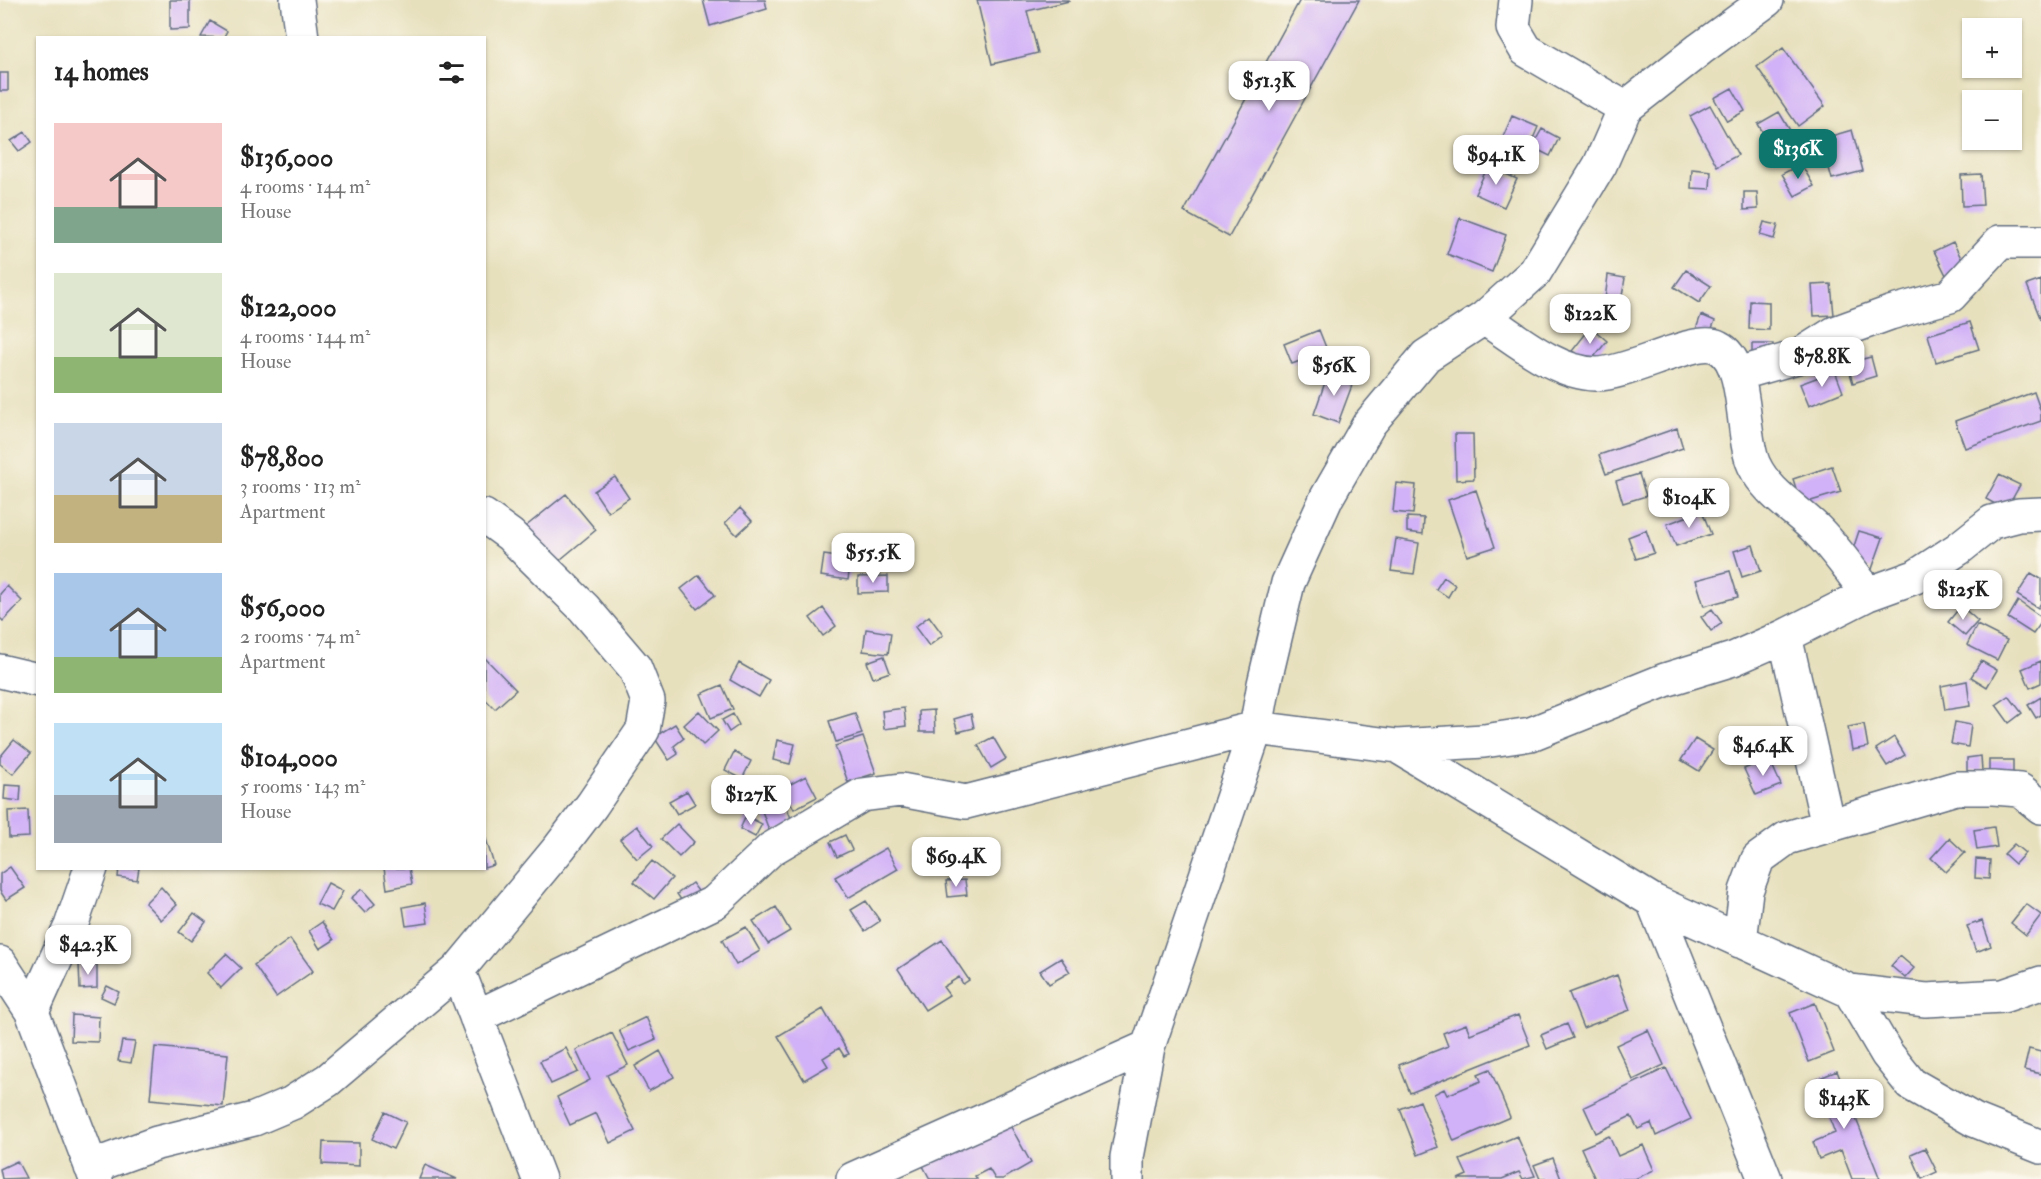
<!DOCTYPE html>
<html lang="en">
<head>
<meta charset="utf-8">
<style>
  body { margin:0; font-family:"IM FELL Double Pica",serif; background:#f2f2f2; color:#222; height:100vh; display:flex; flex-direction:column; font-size:22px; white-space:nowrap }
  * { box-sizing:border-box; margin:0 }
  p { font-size:20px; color:#767676 }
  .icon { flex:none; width:33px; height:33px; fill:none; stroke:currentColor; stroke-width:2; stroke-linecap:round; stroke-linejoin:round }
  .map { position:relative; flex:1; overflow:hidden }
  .details { position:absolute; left:36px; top:36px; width:450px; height:834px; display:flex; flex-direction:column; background:#fff; border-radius:0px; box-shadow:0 2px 4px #0004 }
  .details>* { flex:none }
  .buttons { position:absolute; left:1962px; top:18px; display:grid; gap:12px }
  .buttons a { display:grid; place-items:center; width:60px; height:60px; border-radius:0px; background:#fff; box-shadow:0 2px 4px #0004; font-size:30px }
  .price { position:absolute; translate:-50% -51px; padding:0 14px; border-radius:12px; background:#fff; color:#222; font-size:20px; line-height:39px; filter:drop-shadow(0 2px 3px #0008) }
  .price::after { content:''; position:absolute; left:50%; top:36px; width:18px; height:14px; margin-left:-9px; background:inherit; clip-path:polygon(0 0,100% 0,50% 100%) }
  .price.current { background:#0f766e; color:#fff }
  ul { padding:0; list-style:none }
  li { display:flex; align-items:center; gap:18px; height:150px; padding:0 18px }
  li span { display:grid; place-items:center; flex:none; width:168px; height:120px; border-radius:0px; color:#555 }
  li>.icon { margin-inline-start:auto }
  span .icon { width:72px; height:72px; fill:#fffc; stroke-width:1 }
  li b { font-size:26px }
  h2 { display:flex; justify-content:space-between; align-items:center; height:72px; padding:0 18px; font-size:26px }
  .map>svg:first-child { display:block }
  .building { fill:#d1b1f7 }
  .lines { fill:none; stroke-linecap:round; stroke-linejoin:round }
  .street-casing { stroke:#626d7f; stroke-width:36 }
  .street { stroke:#fff; stroke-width:33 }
</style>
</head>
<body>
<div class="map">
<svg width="2041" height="1179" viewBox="0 0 2041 1179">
  <rect width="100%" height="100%" fill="#fbf7ec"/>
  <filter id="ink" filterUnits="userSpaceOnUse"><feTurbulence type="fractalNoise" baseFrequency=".0167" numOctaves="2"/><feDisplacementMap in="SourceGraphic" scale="12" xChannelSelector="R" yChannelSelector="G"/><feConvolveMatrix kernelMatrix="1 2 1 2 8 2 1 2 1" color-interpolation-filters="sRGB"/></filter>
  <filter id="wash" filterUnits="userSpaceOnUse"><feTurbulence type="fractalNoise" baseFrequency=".008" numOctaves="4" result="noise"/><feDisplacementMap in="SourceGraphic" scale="24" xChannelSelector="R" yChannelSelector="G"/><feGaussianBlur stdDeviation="1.35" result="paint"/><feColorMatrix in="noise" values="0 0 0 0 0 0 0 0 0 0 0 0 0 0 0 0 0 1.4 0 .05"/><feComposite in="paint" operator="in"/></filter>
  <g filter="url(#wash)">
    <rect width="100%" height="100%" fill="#e7e0bd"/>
    <g id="blocks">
      <path class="building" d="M 170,0 L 190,0 L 190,29 L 170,30 Z
        M 703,0 L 765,0 L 767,9 L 710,26 Z
        M 977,0 L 1068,0 L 1069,1 L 1027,11 L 1038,53 L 992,64 Z
        M 1300,0 L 1359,0 L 1229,237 L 1184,212 Z
        M 210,21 L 227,31 L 223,38 L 201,37 Z
        M 1783,48 L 1825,106 L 1798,126 L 1757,67 Z
        M 0,73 L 8,73 L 8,91 L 0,91 Z
        M 1732,88 L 1745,111 L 1727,121 L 1714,98 Z
        M 1710,105 L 1738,155 L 1717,166 L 1690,116 Z
        M 1779,112 L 1794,137 L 1772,148 L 1758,124 Z
        M 1512,116 L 1538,127 L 1526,155 L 1500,144 Z
        M 1542,129 L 1559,138 L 1550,156 L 1532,147 Z
        M 1852,130 L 1863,171 L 1832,179 L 1821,139 Z
        M 25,132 L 32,142 L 19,151 L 11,141 Z
        M 1801,164 L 1814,186 L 1795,196 L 1782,174 Z
        M 1488,166 L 1517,179 L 1504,207 L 1475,194 Z
        M 1692,169 L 1711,171 L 1710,189 L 1691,188 Z
        M 1981,174 L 1983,205 L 1962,206 L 1961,175 Z
        M 1744,192 L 1757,192 L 1758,209 L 1744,210 Z
        M 1460,218 L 1506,235 L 1492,272 L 1447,254 Z
        M 1764,222 L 1778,225 L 1774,239 L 1760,235 Z
        M 1953,242 L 1967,270 L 1948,279 L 1934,251 Z
        M 1686,270 L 1711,286 L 1699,303 L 1674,287 Z
        M 1608,275 L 1625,278 L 1621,302 L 1605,300 Z
        M 2041,280 L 2041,320 L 2027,285 Z
        M 1831,284 L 1834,315 L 1814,316 L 1812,285 Z
        M 1750,301 L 1769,302 L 1769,330 L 1749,329 Z
        M 1701,315 L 1715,321 L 1708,337 L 1695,332 Z
        M 1970,322 L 1979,349 L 1936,362 L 1928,335 Z
        M 1591,327 L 1607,341 L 1589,363 L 1572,351 Z
        M 1319,330 L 1331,360 L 1309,369 L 1305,359 L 1292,364 L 1284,344 Z
        M 1752,344 L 1773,344 L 1773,359 L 1752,359 Z
        M 1871,357 L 1876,376 L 1853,383 L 1847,363 Z
        M 1329,371 L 1354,380 L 1338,423 L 1314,414 Z
        M 1835,371 L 1843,392 L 1809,406 L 1800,384 Z
        M 2034,392 L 2041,412 L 2041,421 L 1965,448 L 1955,421 Z
        M 1677,428 L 1683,448 L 1606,474 L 1599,455 Z
        M 1455,434 L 1473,434 L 1474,479 L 1456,480 Z
        M 1832,466 L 1841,492 L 1801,504 L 1793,479 Z
        M 1639,474 L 1646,496 L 1623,503 L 1616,481 Z
        M 1999,475 L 2020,485 L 2006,510 L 1986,499 Z
        M 615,477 L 629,498 L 608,512 L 594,491 Z
        M 1396,483 L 1416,485 L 1413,514 L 1393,512 Z
        M 1476,490 L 1495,547 L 1467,556 L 1448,500 Z
        M 566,494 L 596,530 L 555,564 L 525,527 Z
        M 740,508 L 752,521 L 737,535 L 725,523 Z
        M 1702,511 L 1711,534 L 1676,546 L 1667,524 Z
        M 1407,517 L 1424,518 L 1423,534 L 1407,532 Z
        M 1646,530 L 1654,553 L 1636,559 L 1628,537 Z
        M 1859,531 L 1883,538 L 1872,569 L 1849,561 Z
        M 1396,539 L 1419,543 L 1414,574 L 1391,571 Z
        M 1753,545 L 1761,571 L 1742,577 L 1734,551 Z
        M 824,555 L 851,559 L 848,580 L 821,576 Z
        M 1730,571 L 1738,597 L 1704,606 L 1696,580 Z
        M 2031,573 L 2041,579 L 2041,603 L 2038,608 L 2017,595 Z
        M 699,575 L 715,595 L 697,609 L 681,589 Z
        M 888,576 L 888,592 L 858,593 L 858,577 Z
        M 1444,577 L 1455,585 L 1448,597 L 1436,589 Z
        M 7,586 L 22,601 L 3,621 L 0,618 L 0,594 Z
        M 2018,601 L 2041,617 L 2041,623 L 2033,634 L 2008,618 Z
        M 1961,606 L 1978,621 L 1965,636 L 1948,622 Z
        M 823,608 L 836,626 L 823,636 L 810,618 Z
        M 1712,609 L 1722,623 L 1711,631 L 1701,617 Z
        M 929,616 L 943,635 L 929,646 L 915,627 Z
        M 1977,625 L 2007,640 L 1997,660 L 1967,645 Z
        M 866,629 L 891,633 L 888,654 L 863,651 Z
        M 884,656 L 890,672 L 873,678 L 867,662 Z
        M 484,657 L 516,690 L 495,709 L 484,698 Z
        M 1981,661 L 1997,670 L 1987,687 L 1971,677 Z
        M 2041,661 L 2041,683 L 2030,688 L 2022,669 Z
        M 739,663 L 769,680 L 759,697 L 730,680 Z
        M 1967,681 L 1970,706 L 1945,710 L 1941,686 Z
        M 722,685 L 733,709 L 711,718 L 701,694 Z
        M 2009,696 L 2022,713 L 2009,723 L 1996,705 Z
        M 2041,697 L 2041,715 L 2036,718 L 2028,705 Z
        M 904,708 L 906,726 L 884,729 L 882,711 Z
        M 934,710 L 935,732 L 920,732 L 919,711 Z
        M 699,711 L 718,731 L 703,745 L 684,725 Z
        M 855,713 L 862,734 L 836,742 L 829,721 Z
        M 733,714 L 739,725 L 729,732 L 722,720 Z
        M 971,714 L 974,728 L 958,732 L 954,719 Z
        M 1955,722 L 1971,725 L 1968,747 L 1951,744 Z
        M 675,724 L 684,738 L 674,746 L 678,754 L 669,760 L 654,737 Z
        M 1864,724 L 1868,747 L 1852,750 L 1848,727 Z
        M 1779,728 L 1781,752 L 1757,753 L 1756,729 Z
        M 863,737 L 876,773 L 848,782 L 835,746 Z
        M 993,737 L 1006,759 L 991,768 L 978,745 Z
        M 1894,737 L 1905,755 L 1887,766 L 1876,749 Z
        M 1695,739 L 1713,750 L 1699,771 L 1681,760 Z
        M 14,740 L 31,753 L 13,774 L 0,764 L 0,757 Z
        M 777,740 L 795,744 L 790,764 L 773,760 Z
        M 734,752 L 751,761 L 742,779 L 725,770 Z
        M 1981,756 L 1982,771 L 1967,771 L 1967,758 Z
        M 1769,758 L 1781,785 L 1756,795 L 1744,769 Z
        M 1989,760 L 2013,760 L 2013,777 L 1989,777 Z
        M 806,776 L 817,797 L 794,809 L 783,788 Z
        M 5,785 L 21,786 L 20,801 L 4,799 Z
        M 687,791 L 695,804 L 677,814 L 669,801 Z
        M 781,791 L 793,824 L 770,833 L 758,800 Z
        M 28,810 L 29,837 L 9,838 L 8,811 Z
        M 746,816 L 762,824 L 755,837 L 740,829 Z
        M 677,824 L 694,842 L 679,857 L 661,839 Z
        M 637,826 L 653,846 L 637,859 L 620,839 Z
        M 1994,827 L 1997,847 L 1977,850 L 1974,830 Z
        M 845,835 L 852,850 L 837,857 L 830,842 Z
        M 1949,838 L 1965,853 L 1946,872 L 1931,858 Z
        M 486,839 L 494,865 L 484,868 L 484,840 Z
        M 2014,844 L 2025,853 L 2015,864 L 2004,854 Z
        M 886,848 L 898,869 L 848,898 L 835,877 Z
        M 1976,859 L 1990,860 L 1989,879 L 1975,878 Z
        M 652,861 L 672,878 L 654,899 L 634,882 Z
        M 10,867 L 25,888 L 6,900 L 0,891 L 0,874 Z
        M 119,868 L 139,868 L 137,880 L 118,877 Z
        M 384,868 L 409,868 L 412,884 L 387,889 Z
        M 965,880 L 967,895 L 948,897 L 946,881 Z
        M 328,883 L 343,891 L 332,911 L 317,904 Z
        M 692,883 L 704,899 L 688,910 L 677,894 Z
        M 161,887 L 177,905 L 161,920 L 145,903 Z
        M 362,889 L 375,904 L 365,913 L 351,898 Z
        M 866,901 L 880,921 L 865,931 L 851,910 Z
        M 425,903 L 428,923 L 406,926 L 403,907 Z
        M 2026,904 L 2041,915 L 2026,935 L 2011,923 Z
        M 776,907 L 790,931 L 768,944 L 753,921 Z
        M 194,913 L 206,922 L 191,941 L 179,932 Z
        M 1982,921 L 1991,946 L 1976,952 L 1967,926 Z
        M 322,922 L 334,940 L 320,949 L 309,931 Z
        M 746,927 L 760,951 L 736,965 L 722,940 Z
        M 290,939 L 313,971 L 276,997 L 254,965 Z
        M 942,940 L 969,980 L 963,984 L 959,977 L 943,987 L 949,995 L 925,1010 L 898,969 Z
        M 226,954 L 241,968 L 221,988 L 207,973 Z
        M 1900,956 L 1914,968 L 1905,978 L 1891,966 Z
        M 1061,958 L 1070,972 L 1049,984 L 1040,971 Z
        M 79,964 L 97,964 L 97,988 L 80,989 Z
        M 1617,975 L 1630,1010 L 1583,1028 L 1569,993 Z
        M 107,986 L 119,992 L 114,1003 L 101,997 Z
        M 1815,1003 L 1834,1052 L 1809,1062 L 1790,1013 Z
        M 823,1009 L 849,1054 L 844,1056 L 839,1048 L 823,1058 L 828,1066 L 804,1080 L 778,1036 Z
        M 72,1015 L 99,1017 L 98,1042 L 71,1041 Z
        M 1518,1015 L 1530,1045 L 1410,1093 L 1399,1065 L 1448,1046 L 1443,1033 L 1466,1024 L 1470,1034 Z
        M 646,1017 L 656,1039 L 629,1051 L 619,1030 Z
        M 1567,1024 L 1573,1038 L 1547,1049 L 1541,1035 Z
        M 1648,1030 L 1664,1065 L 1633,1080 L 1616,1045 Z
        M 612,1033 L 628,1065 L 607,1075 L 635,1131 L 610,1143 L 596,1113 L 570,1125 L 557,1097 L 590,1080 L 576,1050 Z
        M 122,1041 L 135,1042 L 131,1063 L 118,1061 Z
        M 155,1047 L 228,1054 L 223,1106 L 150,1099 Z
        M 566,1048 L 578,1072 L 551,1084 L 540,1061 Z
        M 2029,1049 L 2041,1052 L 2041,1074 L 2024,1070 Z
        M 660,1051 L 674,1077 L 649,1091 L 635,1066 Z
        M 1666,1068 L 1691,1119 L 1656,1136 L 1651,1123 L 1638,1129 L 1631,1116 L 1596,1133 L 1584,1107 Z
        M 1490,1069 L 1510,1117 L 1454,1141 L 1434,1094 L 1444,1089 L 1447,1095 L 1481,1081 L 1478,1074 Z
        M 1837,1071 L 1880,1179 L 1852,1179 L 1841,1150 L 1819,1159 L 1813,1142 L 1835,1133 L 1815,1080 Z
        M 1420,1101 L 1438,1147 L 1418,1155 L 1400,1109 Z
        M 385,1112 L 406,1122 L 393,1149 L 372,1139 Z
        M 1006,1118 L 1031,1163 L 1003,1179 L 995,1179 L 989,1169 L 975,1176 L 977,1179 L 930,1179 L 922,1164 Z
        M 1517,1136 L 1535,1176 L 1523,1179 L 1519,1172 L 1502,1179 L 1458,1179 L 1467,1175 L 1460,1160 Z
        M 1609,1136 L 1618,1156 L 1643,1145 L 1654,1170 L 1635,1179 L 1595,1179 L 1581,1148 Z
        M 323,1142 L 359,1143 L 359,1166 L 322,1164 Z
        M 1925,1148 L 1937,1172 L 1922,1179 L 1911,1154 Z
        M 1553,1158 L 1561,1179 L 1540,1179 L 1534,1165 Z
        M 17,1161 L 26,1178 L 2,1179 L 0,1169 Z
        M 425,1165 L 457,1179 L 419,1179 Z"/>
    </g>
  </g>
  <g filter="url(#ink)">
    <use href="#blocks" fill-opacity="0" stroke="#626d7f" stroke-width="1.5"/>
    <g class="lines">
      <defs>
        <path id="street" d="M 297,0 L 302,38
          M 1516,0 L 1513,28 L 1526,50 L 1625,108
          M 1484,318 C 1517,339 1555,373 1596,374 C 1628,375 1696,335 1718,347 C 1749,362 1740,435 1754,465 C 1767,493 1796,509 1817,530 C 1836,549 1852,572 1868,594
          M 1738,374 L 1797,357 L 1835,333 L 1890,313 L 1950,296 L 2000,242 L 2041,242
          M 1785,636 L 1828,826
          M 0,671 L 38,680
          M 1397,746 L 1653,901 L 1850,991 L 1926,1000 L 2003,996 L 2041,983
          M 1653,901 L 1765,1179
          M 1740,941 L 1746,891 L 1758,859 L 1787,838 L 1956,788 L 1993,788 L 2020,790 L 2041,807
          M 0,963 L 32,1012 L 96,1179
          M 458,970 L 539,1179
          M 1850,991 L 1887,1054 L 1911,1084 L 1974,1120 L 2041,1147
          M 32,1012 L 71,926 L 91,868
          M 476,1017 L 715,902 L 771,849 L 862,795 L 901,790 L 966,802 L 1256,728 L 1397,746 L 1484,741 L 1531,734 L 1665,680 L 1733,659 L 1785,636 L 1868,594 L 1915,577 L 1958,549 L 1992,522 L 2019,515 L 2041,514
          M 91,1167 L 157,1143 L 254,1119 L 292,1103 L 328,1080 L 458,970 L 560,847 L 592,805 L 643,730 L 648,701 L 635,668 L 584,608 L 510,535 L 484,516
          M 853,1179 L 1148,1047
          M 1127,1179 L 1127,1157 L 1148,1047 L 1256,728 L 1264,684 L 1288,583 L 1327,497 L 1369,424 L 1426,356 L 1484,318 L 1535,272 L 1600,165 L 1625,108 L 1700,49 L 1767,0"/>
      </defs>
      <use href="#street" class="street-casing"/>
      <use href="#street" class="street"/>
    </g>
  </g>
</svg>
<div class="buttons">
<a>+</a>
<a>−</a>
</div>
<b class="price" style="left:1269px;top:112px">$51.3K</b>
<b class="price current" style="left:1798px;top:180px">$136K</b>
<b class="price" style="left:1496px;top:186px">$94.1K</b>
<b class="price" style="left:1590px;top:345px">$122K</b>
<b class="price" style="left:1822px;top:388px">$78.8K</b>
<b class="price" style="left:1334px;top:397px">$56K</b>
<b class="price" style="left:1689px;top:529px">$104K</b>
<b class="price" style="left:873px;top:584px">$55.5K</b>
<b class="price" style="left:1963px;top:621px">$125K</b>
<b class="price" style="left:1763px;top:777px">$46.4K</b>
<b class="price" style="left:751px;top:826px">$127K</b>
<b class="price" style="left:956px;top:888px">$69.4K</b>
<b class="price" style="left:88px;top:976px">$42.3K</b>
<b class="price" style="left:1844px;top:1130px">$143K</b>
<section class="details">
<h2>14 homes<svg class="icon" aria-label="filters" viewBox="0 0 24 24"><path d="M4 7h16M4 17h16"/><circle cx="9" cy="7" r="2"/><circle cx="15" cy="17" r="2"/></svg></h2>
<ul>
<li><span style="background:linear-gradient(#f6c9c9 70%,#7fa58c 0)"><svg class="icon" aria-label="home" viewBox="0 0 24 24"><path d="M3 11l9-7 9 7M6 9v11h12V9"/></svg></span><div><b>$136,000</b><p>4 rooms · 144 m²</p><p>House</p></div></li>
<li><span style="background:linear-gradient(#dfe7d0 70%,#8fb573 0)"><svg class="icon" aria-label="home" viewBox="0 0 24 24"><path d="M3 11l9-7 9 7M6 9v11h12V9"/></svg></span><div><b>$122,000</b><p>4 rooms · 144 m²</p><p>House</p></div></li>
<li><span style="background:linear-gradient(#c9d6e8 60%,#c2b280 0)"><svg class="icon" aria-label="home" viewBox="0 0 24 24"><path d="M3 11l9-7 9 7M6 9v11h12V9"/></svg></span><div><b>$78,800</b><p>3 rooms · 113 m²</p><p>Apartment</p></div></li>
<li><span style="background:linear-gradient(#a9c7e8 70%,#8fb573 0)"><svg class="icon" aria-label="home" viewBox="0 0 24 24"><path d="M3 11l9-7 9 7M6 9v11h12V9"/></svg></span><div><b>$56,000</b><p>2 rooms · 74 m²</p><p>Apartment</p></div></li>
<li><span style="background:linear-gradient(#bfe0f5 60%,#9aa5b1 0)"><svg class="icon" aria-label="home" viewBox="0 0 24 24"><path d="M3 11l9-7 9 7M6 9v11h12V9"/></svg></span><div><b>$104,000</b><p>5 rooms · 143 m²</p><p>House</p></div></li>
</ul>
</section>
</div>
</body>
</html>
